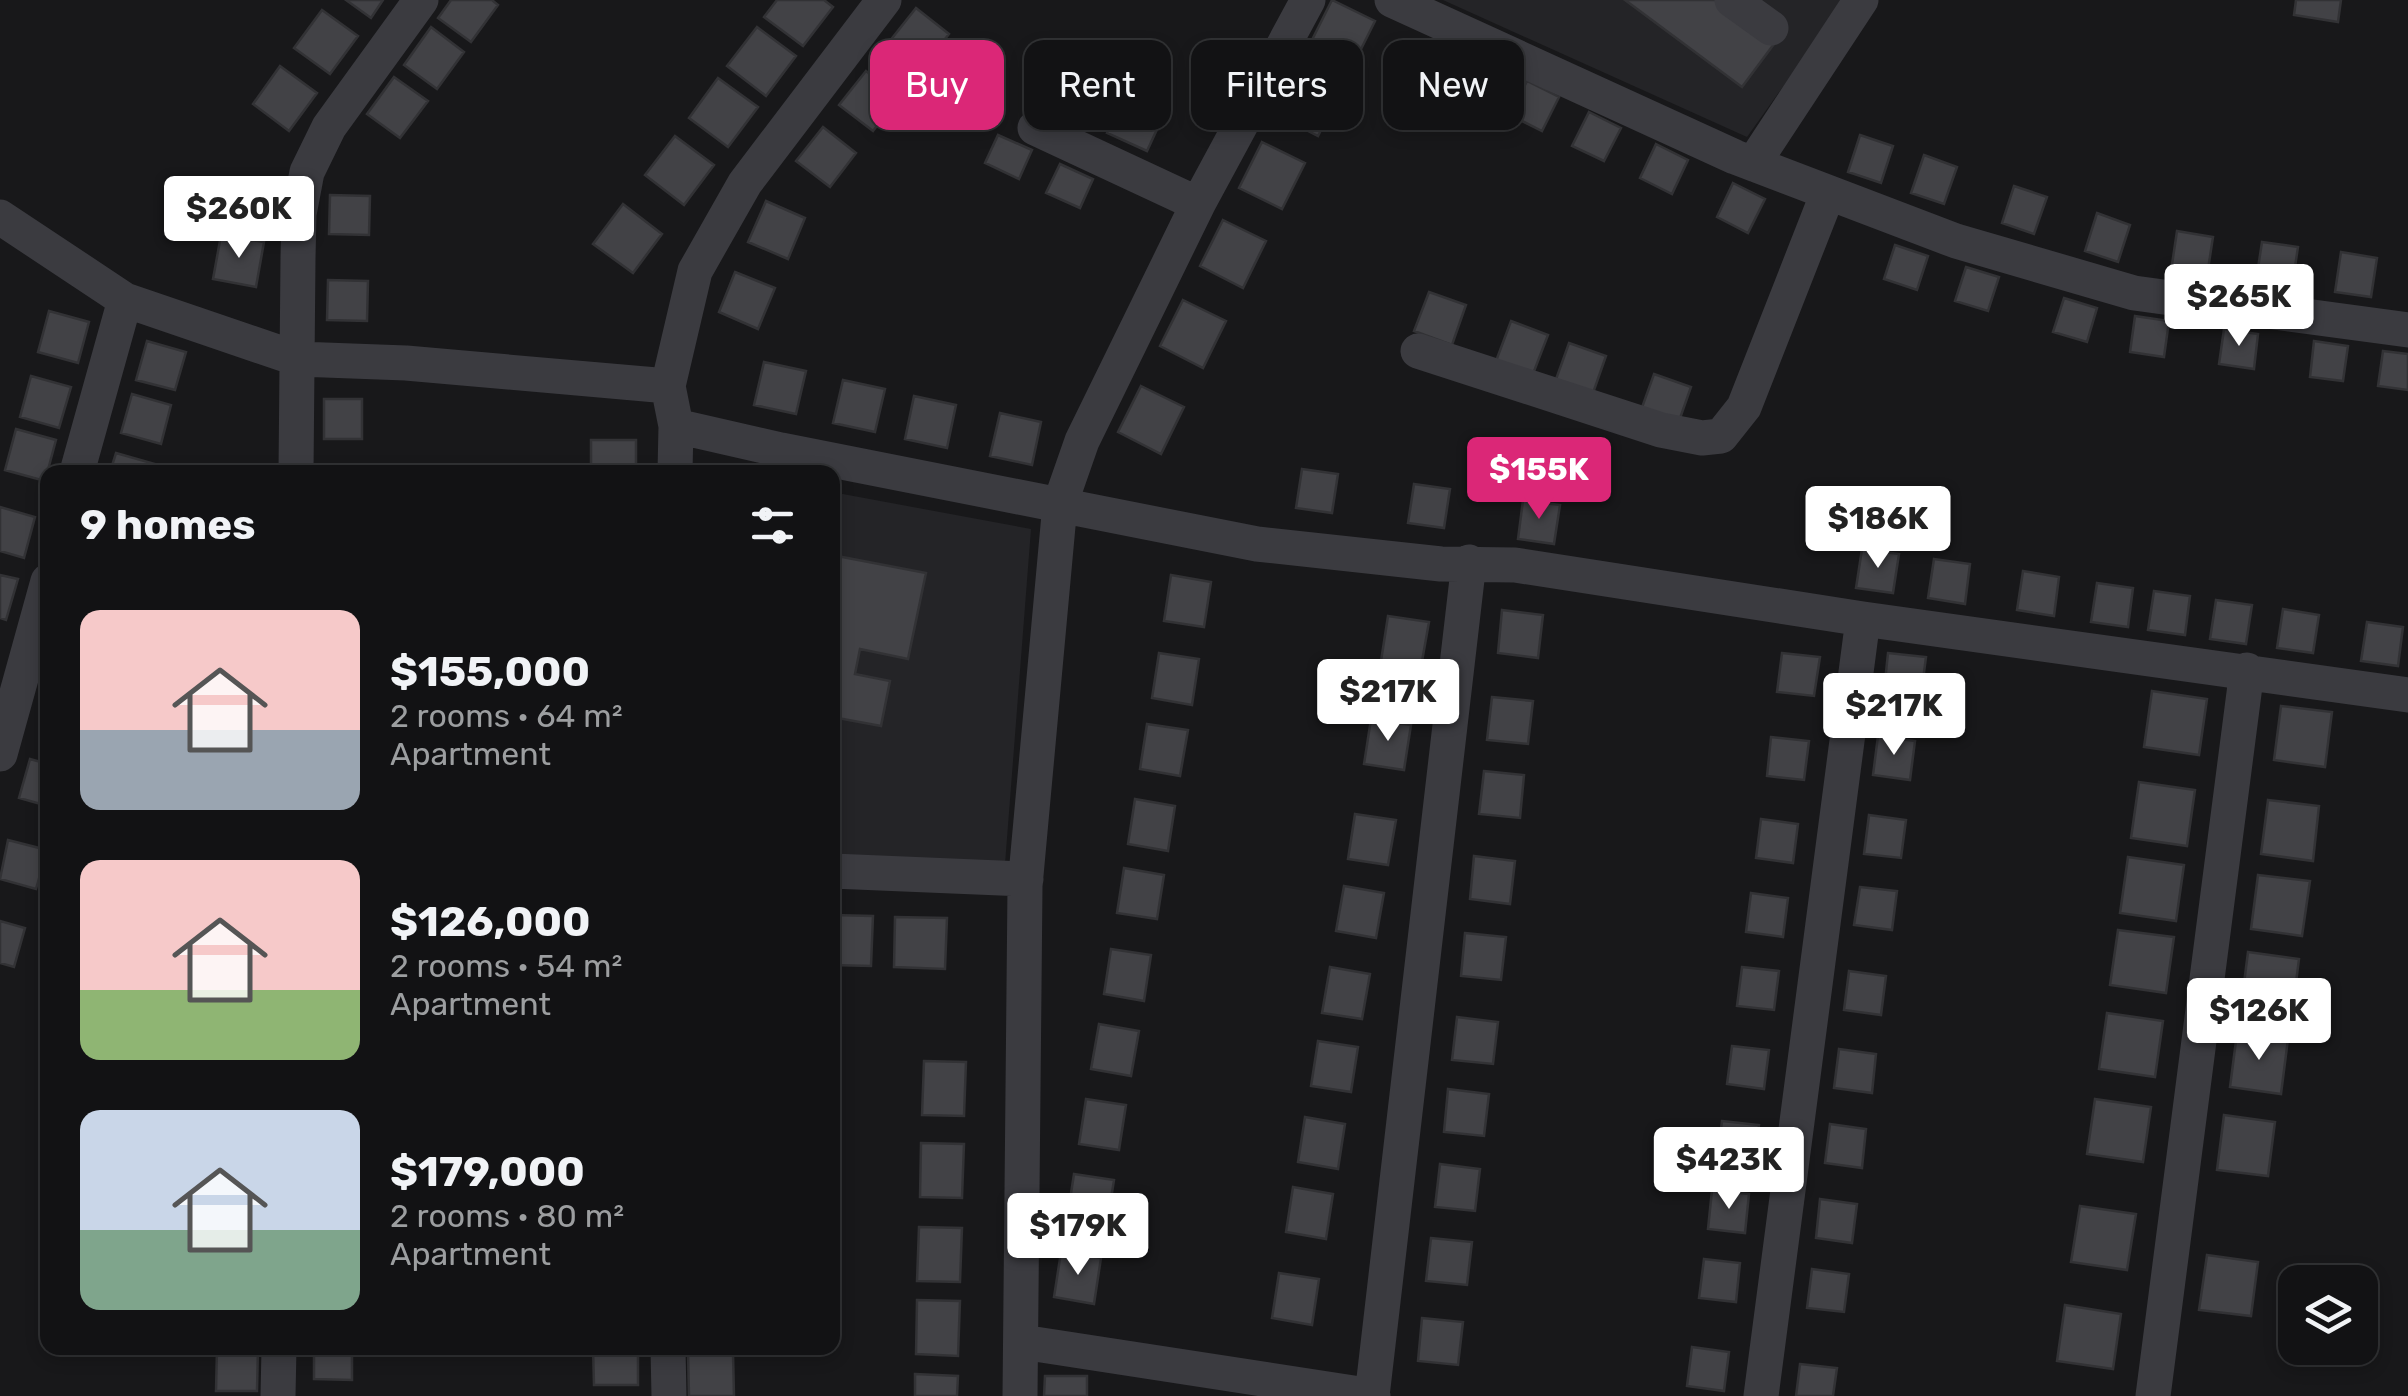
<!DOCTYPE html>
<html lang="en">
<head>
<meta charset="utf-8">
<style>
  body { margin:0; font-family:Rubik,sans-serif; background:#1f2022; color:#f1f3f6; height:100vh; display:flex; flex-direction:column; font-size:38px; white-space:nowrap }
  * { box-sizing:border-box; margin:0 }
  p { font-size:32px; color:#9c9ea0 }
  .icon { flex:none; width:55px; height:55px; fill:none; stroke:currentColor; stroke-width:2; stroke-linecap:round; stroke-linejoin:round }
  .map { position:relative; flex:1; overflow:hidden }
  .side { position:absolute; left:40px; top:465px; width:800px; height:890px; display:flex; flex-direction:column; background:#121214; border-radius:20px; box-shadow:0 5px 15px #0003,0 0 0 2px #313234 }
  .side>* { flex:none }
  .hud { position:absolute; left:870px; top:40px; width:950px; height:90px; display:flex; gap:20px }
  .buttons { position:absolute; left:2278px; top:1265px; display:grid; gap:20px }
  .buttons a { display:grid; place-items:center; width:100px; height:100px; border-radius:20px; background:#121214; box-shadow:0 5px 15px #0003,0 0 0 2px #313234; font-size:50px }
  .price { position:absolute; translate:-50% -85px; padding:0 22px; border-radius:10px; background:#fff; color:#222; font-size:32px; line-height:65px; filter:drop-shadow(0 2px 5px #0008) }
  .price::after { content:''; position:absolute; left:50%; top:60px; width:30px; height:22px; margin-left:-15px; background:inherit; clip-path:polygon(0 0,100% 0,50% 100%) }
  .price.current { background:#db2777; color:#fff }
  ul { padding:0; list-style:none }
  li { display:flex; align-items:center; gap:30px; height:250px; padding:0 40px }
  li span { display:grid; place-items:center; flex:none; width:280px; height:200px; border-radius:20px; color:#555 }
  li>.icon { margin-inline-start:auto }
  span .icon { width:120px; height:120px; fill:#fffc; stroke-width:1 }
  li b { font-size:42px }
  h2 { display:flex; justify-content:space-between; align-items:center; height:120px; padding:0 40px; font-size:42px }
  .chip { padding:0 35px; border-radius:20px; background:#121214; box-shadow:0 5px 15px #0003,0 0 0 2px #313234; font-size:35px; line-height:90px }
  .chip.current { background:#db2777; color:#fff }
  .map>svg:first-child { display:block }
  .built { fill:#242427 }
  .building { fill:#424246; stroke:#323235; stroke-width:2.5 }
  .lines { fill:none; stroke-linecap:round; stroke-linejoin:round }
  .minor { stroke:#3b3b40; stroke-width:35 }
</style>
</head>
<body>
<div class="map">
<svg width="2408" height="1396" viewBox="0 0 2408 1396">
  <rect width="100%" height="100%" fill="#18181a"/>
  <path class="built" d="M 1443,0 L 1845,0 L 1747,137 Z
    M 832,492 L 1031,529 L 1005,864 L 833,855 Z"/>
  <path class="building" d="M 346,0 L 383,0 L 371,18 Z
    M 451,0 L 492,0 L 498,5 L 471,42 L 438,18 Z
    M 777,0 L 824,0 L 833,7 L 803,46 L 764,17 Z
    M 1332,0 L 1375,21 L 1352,67 L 1309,46 Z
    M 1625,0 L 1715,0 L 1774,44 L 1742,87 Z
    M 2296,0 L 2341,0 L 2338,22 L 2294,15 Z
    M 916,8 L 949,34 L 922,68 L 889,42 Z
    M 322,10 L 358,36 L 330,74 L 294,48 Z
    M 431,27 L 464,52 L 437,89 L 404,65 Z
    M 757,27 L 796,56 L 766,96 L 727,66 Z
    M 1464,50 L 1495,66 L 1479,100 L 1447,84 Z
    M 280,66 L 317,93 L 289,131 L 253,104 Z
    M 1060,66 L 1100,84 L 1082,123 L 1042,105 Z
    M 1298,68 L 1341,90 L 1318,136 L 1275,114 Z
    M 866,71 L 899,97 L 873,131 L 839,105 Z
    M 394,77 L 428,101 L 400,138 L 367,114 Z
    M 718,78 L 758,107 L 728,147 L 689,118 Z
    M 1527,81 L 1559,97 L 1542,131 L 1510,115 Z
    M 1125,94 L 1165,112 L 1147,151 L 1107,133 Z
    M 1589,112 L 1621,128 L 1604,161 L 1572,146 Z
    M 823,127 L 856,153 L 830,187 L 796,161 Z
    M 998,135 L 1032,150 L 1019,179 L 985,163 Z
    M 1860,135 L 1893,146 L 1881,183 L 1848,172 Z
    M 675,136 L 714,165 L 684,205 L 645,175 Z
    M 1262,142 L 1305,163 L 1282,209 L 1239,188 Z
    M 1656,144 L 1688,160 L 1672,194 L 1640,178 Z
    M 1924,155 L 1957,167 L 1944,204 L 1911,193 Z
    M 1060,164 L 1093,179 L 1080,208 L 1046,193 Z
    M 1733,183 L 1765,199 L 1748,233 L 1717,217 Z
    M 2014,186 L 2047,197 L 2034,234 L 2002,223 Z
    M 330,195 L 370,196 L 369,235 L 329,234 Z
    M 766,201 L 805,218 L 788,259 L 748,242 Z
    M 623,204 L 662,234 L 633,273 L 593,244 Z
    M 2097,213 L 2130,225 L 2118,262 L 2085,251 Z
    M 1223,220 L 1266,241 L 1243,288 L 1200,266 Z
    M 2177,231 L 2213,237 L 2207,276 L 2171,271 Z
    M 221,235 L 264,242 L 256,287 L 213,279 Z
    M 2262,242 L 2298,247 L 2292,287 L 2256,281 Z
    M 1895,245 L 1928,256 L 1917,290 L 1884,279 Z
    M 2341,252 L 2377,258 L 2371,297 L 2335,292 Z
    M 1966,267 L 1999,277 L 1988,311 L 1955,301 Z
    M 735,272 L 775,288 L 758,329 L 719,312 Z
    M 328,280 L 368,281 L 367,321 L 327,320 Z
    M 1429,292 L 1466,305 L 1452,345 L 1414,331 Z
    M 2064,298 L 2097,308 L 2087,342 L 2053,332 Z
    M 1183,300 L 1226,321 L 1203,368 L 1160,346 Z
    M 49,311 L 89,322 L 78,363 L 38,352 Z
    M 2135,316 L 2169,321 L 2164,357 L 2130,352 Z
    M 1511,321 L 1548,335 L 1533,374 L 1496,361 Z
    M 2224,329 L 2258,334 L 2254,369 L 2219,364 Z
    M 147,341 L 186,352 L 175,390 L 136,380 Z
    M 2314,341 L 2348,346 L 2343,381 L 2310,377 Z
    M 1569,343 L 1606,356 L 1592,396 L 1555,382 Z
    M 2383,351 L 2408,354 L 2408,390 L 2378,386 Z
    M 764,362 L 806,371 L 796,414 L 754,405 Z
    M 1654,374 L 1691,387 L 1677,427 L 1640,413 Z
    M 31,376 L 71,387 L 59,428 L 20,417 Z
    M 843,380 L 885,389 L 875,432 L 833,423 Z
    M 1141,386 L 1184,407 L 1161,454 L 1118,432 Z
    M 132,394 L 171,405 L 161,444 L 121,433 Z
    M 914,396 L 956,405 L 947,448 L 905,439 Z
    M 324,399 L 362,399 L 362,439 L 324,439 Z
    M 1000,413 L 1041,422 L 1032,465 L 990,456 Z
    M 16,429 L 56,440 L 45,481 L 5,470 Z
    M 591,440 L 636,440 L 636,472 L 591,472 Z
    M 116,453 L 155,464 L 152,472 L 110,472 Z
    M 1302,469 L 1338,474 L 1332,513 L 1296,508 Z
    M 1414,484 L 1450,489 L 1444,528 L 1408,523 Z
    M 1523,500 L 1560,505 L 1554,544 L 1518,539 Z
    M 0,507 L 35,517 L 24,558 L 0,551 Z
    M 1862,549 L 1899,554 L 1893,593 L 1856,588 Z
    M 832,555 L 926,573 L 908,659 L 860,649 L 855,674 L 890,681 L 881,726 L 832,717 Z
    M 1934,559 L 1970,564 L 1965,604 L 1928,598 Z
    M 2023,571 L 2059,577 L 2054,616 L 2017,610 Z
    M 0,575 L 18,579 L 6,620 L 0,618 Z
    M 1171,575 L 1211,582 L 1204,627 L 1164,621 Z
    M 2097,583 L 2133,588 L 2128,627 L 2091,622 Z
    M 2154,591 L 2190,596 L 2185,635 L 2148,630 Z
    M 2216,600 L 2252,605 L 2246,644 L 2210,639 Z
    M 2283,609 L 2319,615 L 2313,653 L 2277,648 Z
    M 1502,610 L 1543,615 L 1538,658 L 1498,653 Z
    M 1388,616 L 1429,622 L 1421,667 L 1381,661 Z
    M 2367,622 L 2403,627 L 2398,666 L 2361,661 Z
    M 1159,653 L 1199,659 L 1192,705 L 1152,698 Z
    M 1782,653 L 1820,657 L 1814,696 L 1777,692 Z
    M 1888,653 L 1926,657 L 1921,696 L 1884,691 Z
    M 2152,691 L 2207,699 L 2199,755 L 2144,747 Z
    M 1492,697 L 1533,701 L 1528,744 L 1487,740 Z
    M 2281,706 L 2332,712 L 2325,767 L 2274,760 Z
    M 1371,719 L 1411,725 L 1404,770 L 1364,764 Z
    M 1147,724 L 1188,730 L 1180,776 L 1140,769 Z
    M 1878,736 L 1915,741 L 1910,780 L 1873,775 Z
    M 1771,737 L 1809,741 L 1804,780 L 1767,776 Z
    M 30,759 L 48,764 L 48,806 L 19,798 Z
    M 1484,771 L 1524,775 L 1520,818 L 1479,814 Z
    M 2139,782 L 2195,790 L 2187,846 L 2131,838 Z
    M 1135,799 L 1175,806 L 1168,851 L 1128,844 Z
    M 2268,800 L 2319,806 L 2313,861 L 2261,854 Z
    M 1355,814 L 1396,820 L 1388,865 L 1348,859 Z
    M 1869,815 L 1906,820 L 1901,858 L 1864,854 Z
    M 1761,819 L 1798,824 L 1793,863 L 1756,858 Z
    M 8,840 L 47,850 L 36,889 L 0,879 Z
    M 1474,856 L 1515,861 L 1510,904 L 1470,899 Z
    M 2128,857 L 2184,865 L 2176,921 L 2120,913 Z
    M 1124,868 L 1164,875 L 1157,919 L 1117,913 Z
    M 2258,875 L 2310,881 L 2302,936 L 2251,929 Z
    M 1344,886 L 1384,893 L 1376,938 L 1336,931 Z
    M 1860,887 L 1897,891 L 1892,930 L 1854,925 Z
    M 1751,893 L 1788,898 L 1783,937 L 1746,932 Z
    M 832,915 L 873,916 L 871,966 L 832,965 Z
    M 895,917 L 947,918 L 945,969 L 894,967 Z
    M 0,921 L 25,928 L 14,967 L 0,963 Z
    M 2118,930 L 2174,937 L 2166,993 L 2110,985 Z
    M 1465,933 L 1506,937 L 1501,980 L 1461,976 Z
    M 1111,949 L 1151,955 L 1144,1001 L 1104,994 Z
    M 2248,952 L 2299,959 L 2292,1014 L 2241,1007 Z
    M 1330,967 L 1370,974 L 1362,1019 L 1322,1013 Z
    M 1742,967 L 1779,971 L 1774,1010 L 1737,1006 Z
    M 1849,971 L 1886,976 L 1881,1015 L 1844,1010 Z
    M 2107,1013 L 2163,1021 L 2155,1077 L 2099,1069 Z
    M 1457,1017 L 1498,1022 L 1493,1064 L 1452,1060 Z
    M 1099,1024 L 1139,1031 L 1131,1076 L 1091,1069 Z
    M 2237,1033 L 2288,1039 L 2281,1094 L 2230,1087 Z
    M 1318,1041 L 1358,1047 L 1351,1092 L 1311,1086 Z
    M 1732,1046 L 1769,1050 L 1764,1089 L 1727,1084 Z
    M 1839,1049 L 1876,1054 L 1872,1093 L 1834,1088 Z
    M 924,1061 L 966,1062 L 964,1116 L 922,1115 Z
    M 1448,1089 L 1489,1094 L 1484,1136 L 1444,1132 Z
    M 1086,1099 L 1126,1105 L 1119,1150 L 1079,1144 Z
    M 2095,1099 L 2151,1107 L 2143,1162 L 2087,1154 Z
    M 2224,1115 L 2275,1122 L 2268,1176 L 2217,1170 Z
    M 1305,1117 L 1345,1124 L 1338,1169 L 1298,1162 Z
    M 1722,1121 L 1759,1125 L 1754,1164 L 1717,1159 Z
    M 1830,1124 L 1866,1129 L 1862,1168 L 1825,1163 Z
    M 921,1143 L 964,1144 L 962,1198 L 920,1197 Z
    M 1440,1164 L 1480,1169 L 1475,1211 L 1435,1207 Z
    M 1074,1174 L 1114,1180 L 1107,1225 L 1067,1219 Z
    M 1293,1187 L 1333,1194 L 1326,1239 L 1286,1232 Z
    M 1712,1190 L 1749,1194 L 1745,1233 L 1708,1229 Z
    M 1820,1199 L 1857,1204 L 1852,1243 L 1816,1238 Z
    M 2080,1206 L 2136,1214 L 2127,1270 L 2071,1262 Z
    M 919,1227 L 962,1228 L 960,1282 L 917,1281 Z
    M 1431,1238 L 1472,1242 L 1467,1285 L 1426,1281 Z
    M 1061,1252 L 1101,1258 L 1094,1304 L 1054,1297 Z
    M 2207,1255 L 2258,1262 L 2251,1316 L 2199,1310 Z
    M 1704,1259 L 1740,1263 L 1736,1302 L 1699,1298 Z
    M 1812,1269 L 1849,1274 L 1844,1312 L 1807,1308 Z
    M 1279,1273 L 1319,1279 L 1312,1325 L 1272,1318 Z
    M 917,1300 L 960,1301 L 958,1356 L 916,1354 Z
    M 2065,1305 L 2121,1314 L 2113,1369 L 2057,1361 Z
    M 1422,1318 L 1463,1322 L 1458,1365 L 1418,1361 Z
    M 1692,1347 L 1729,1352 L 1724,1391 L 1687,1386 Z
    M 217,1348 L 258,1348 L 257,1391 L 216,1391 Z
    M 314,1348 L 352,1348 L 352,1380 L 314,1379 Z
    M 593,1348 L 638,1348 L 638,1385 L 594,1385 Z
    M 688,1352 L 733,1352 L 734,1396 L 689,1396 Z
    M 1800,1364 L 1837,1368 L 1833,1396 L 1796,1396 Z
    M 915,1374 L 958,1376 L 957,1396 L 915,1396 Z
    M 1045,1376 L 1087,1376 L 1087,1396 L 1044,1396 Z"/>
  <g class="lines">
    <path class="minor" d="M 1392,0 L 1735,157 L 1956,241 L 2134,293 L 2408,330
      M 1732,0 L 1771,28
      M 1035,128 L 1198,204
      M 1753,164 L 1861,0
      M 0,217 L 125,300 L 298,359 L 406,363 L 668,386
      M 1418,351 L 1661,430 L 1702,438 L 1721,436 L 1744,407 L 1828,193
      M 676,426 L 781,450 L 1257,544 L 1441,564 L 1515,565 L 1863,619 L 2408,695
      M 77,472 L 125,300
      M 296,472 L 298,258 L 299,214 L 307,172 L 329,127 L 421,0
      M 675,472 L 676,426 L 668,386 L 695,271 L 745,183 L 884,0
      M 0,754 L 48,581
      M 832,871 L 1026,879
      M 1022,1342 L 1373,1396
      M 668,1348 L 669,1396
      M 278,1396 L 279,1348
      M 1020,1396 L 1025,886 L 1060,504 L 1082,441 L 1198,204 L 1308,0
      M 1372,1396 L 1469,562
      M 1761,1396 L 1863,619
      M 2153,1396 L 2247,670"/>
  </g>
</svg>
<div class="buttons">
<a><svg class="icon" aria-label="layers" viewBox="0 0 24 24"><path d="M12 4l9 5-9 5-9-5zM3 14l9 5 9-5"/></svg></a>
</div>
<b class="price" style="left:239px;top:261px">$260K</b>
<b class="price" style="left:2239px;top:349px">$265K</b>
<b class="price current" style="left:1539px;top:522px">$155K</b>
<b class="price" style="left:1878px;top:571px">$186K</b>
<b class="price" style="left:1388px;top:744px">$217K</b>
<b class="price" style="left:1894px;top:758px">$217K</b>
<b class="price" style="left:2259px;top:1063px">$126K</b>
<b class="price" style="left:1729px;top:1212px">$423K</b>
<b class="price" style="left:1078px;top:1278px">$179K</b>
<div class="hud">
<a class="chip current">Buy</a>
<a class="chip">Rent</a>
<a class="chip">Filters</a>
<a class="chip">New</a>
</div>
<section class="side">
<h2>9 homes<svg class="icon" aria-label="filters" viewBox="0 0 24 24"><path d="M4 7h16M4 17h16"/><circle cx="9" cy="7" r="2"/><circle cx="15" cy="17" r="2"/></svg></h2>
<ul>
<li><span style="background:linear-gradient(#f6c9c9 60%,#9aa5b1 0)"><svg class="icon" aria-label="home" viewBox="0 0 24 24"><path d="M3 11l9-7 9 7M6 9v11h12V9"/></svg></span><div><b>$155,000</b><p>2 rooms · 64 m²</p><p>Apartment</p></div></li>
<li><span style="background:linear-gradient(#f6c9c9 65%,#8fb573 0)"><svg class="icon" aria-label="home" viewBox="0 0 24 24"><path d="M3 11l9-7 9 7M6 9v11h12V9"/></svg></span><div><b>$126,000</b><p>2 rooms · 54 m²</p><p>Apartment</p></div></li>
<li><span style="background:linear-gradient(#c9d6e8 60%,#7fa58c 0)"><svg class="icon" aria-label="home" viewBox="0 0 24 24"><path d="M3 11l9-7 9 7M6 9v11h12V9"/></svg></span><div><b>$179,000</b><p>2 rooms · 80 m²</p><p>Apartment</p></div></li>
</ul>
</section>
</div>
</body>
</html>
